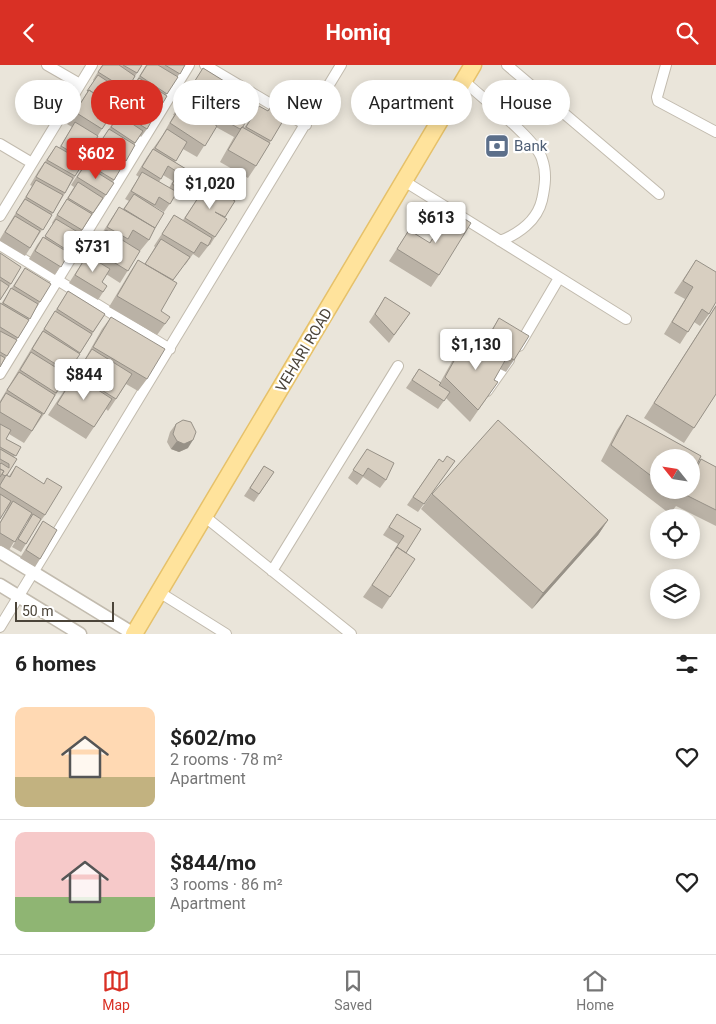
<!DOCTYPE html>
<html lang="en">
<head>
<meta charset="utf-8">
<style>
  body { margin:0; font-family:Roboto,sans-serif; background:#f2f2f2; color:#222; height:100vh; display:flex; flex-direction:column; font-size:19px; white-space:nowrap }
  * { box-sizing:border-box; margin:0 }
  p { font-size:16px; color:#767676 }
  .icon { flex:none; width:28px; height:28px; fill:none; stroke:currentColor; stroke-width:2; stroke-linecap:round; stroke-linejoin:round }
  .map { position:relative; height:569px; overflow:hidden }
  .details { display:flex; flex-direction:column; background:#fff; flex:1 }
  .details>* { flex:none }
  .top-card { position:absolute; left:15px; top:15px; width:686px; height:45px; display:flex; gap:10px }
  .needle { width:32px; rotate:300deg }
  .tools { position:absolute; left:650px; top:384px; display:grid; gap:10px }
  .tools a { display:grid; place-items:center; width:50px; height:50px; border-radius:50%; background:#fff; box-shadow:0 2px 12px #0003; font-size:25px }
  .scale { position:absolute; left:15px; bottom:12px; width:99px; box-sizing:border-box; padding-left:5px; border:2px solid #4b4439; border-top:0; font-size:14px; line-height:18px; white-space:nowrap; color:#4b4439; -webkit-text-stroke:4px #fff; paint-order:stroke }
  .price { position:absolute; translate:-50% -42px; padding:0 11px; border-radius:5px; background:#fff; color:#222; font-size:16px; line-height:32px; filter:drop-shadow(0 1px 2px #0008) }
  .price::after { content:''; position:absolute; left:50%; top:30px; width:15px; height:11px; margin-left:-8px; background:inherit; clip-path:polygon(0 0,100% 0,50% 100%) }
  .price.current { background:#d93025; color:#fff }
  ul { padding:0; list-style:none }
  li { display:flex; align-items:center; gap:15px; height:125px; padding:0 15px }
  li+li { border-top:1px solid #e0e0e0 }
  li span { display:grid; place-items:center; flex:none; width:140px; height:100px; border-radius:10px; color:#555 }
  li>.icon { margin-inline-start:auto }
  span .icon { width:60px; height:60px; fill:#fffc; stroke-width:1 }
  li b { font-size:21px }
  h2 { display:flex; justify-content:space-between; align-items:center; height:60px; padding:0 15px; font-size:21px }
  .tag { padding:0 18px; border-radius:22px; background:#fff; box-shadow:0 2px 12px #0003; font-size:18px; line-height:45px }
  .tag.current { background:#d93025; color:#fff }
  header { display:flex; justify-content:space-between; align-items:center; height:65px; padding:0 15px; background:#d93025; color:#fff; font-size:22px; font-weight:700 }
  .menu { display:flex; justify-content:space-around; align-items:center; height:70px; border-top:1px solid #e0e0e0; background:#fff; font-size:14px; color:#767676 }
  .menu a { display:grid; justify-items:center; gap:2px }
  .menu .current { color:#d93025 }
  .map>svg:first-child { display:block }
  .residential { fill:#eae5da; fill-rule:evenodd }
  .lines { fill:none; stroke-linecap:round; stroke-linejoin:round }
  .minor-casing { stroke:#c2bbae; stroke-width:12 }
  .tertiary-casing { stroke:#c2bbae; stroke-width:15 }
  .primary-casing { stroke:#e6c16a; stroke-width:19 }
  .minor { stroke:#fff; stroke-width:10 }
  .tertiary { stroke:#fff; stroke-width:12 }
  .primary { stroke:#ffe39c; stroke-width:16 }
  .wall { fill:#bab2a6; fill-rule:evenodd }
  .shaded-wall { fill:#979187 }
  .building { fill:#d8cfc1; stroke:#979187 }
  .labels { text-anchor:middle; stroke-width:4.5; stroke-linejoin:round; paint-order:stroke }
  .service-label { font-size:15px; fill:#4e5e75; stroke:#fff; text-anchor:start }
  .street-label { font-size:15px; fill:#4b4439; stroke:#fff }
</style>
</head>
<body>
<header><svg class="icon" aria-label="back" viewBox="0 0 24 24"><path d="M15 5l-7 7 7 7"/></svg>Homiq<svg class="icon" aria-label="search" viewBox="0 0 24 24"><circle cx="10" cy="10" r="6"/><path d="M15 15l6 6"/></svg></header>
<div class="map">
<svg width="716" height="569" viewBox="0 0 716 569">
  <rect width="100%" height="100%" fill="#f6f3ec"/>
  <path class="residential" d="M 0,0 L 716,0 L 716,569 L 0,569 ZM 659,392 L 691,392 L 691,425 L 659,425 ZM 659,452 L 691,452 L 691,485 L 659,485 ZM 659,512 L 691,512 L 691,545 L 659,545 Z"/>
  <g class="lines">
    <defs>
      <path id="minor" d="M 47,0 L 80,19
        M 205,0 L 306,60
        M 507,0 L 659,129
        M 666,0 L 657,32 L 658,36 L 716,67
        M 464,16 C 481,32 536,74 542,94 C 547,108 545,121 542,135 C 537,156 518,169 500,176
        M 0,79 L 32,98
        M 404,116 L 626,254
        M 0,151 L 92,0
        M 0,180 L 170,284
        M 519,281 L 559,213
        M 0,309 L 189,0
        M 487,326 L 509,295
        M 204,451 L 351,569
        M 272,506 L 398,301
        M 159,527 L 226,569
        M 0,562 L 341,0"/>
      <path id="tertiary" d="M 0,487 L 134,569
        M 0,520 L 80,569"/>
      <path id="primary" d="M 134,569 L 473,0"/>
    </defs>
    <use href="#minor" class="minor-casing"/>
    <use href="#tertiary" class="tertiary-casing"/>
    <use href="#primary" class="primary-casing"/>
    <use href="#minor" class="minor"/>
    <use href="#tertiary" class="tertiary"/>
    <use href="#primary" class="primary"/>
  </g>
  <path class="wall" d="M 102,0 L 142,0 L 82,96 L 84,97 L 53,148 L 25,191 L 0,176 L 0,174 L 32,121 L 30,120 L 39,105 L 56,81 L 59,83 L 72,62 L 67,59 L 94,16 L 93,15 Z
    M 146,0 L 185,0 L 166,30 L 147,64 L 141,72 L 140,71 L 134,79 L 135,80 L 123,99 L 106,130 L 88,156 L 80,168 L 81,169 L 55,210 L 29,194 L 37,180 L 43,172 L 44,173 L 53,159 L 52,158 L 74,122 L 71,120 L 90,91 L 96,83 L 115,55 L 126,37 L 124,36 Z
    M 203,3 L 224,16 L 202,51 L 215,60 L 232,32 L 237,24 L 240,50 L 243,62 L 244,63 L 259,41 L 268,46 L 287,49 L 256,101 L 248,113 L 220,97 L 234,72 L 216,62 L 197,92 L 183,84 L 175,97 L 191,107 L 180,124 L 164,147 L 154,141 L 155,163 L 149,175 L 140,186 L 120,218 L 106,209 L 102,217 L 107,221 L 98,235 L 69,218 L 87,190 L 97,196 L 101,190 L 92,184 L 111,154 L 119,142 L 123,144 L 129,136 L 125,134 L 139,112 L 136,110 L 147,92 L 162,71 L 174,50 L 173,50 ZM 163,110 L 173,116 L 169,123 L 159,117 Z
    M 207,119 L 235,136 L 225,152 L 215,172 L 210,180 L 209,180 L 199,193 L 193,189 L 185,200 L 184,200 L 173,215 L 161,246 L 165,259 L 157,270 L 109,242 L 130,207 L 138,195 L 145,199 L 155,182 L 154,181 L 174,150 L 183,155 Z
    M 451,145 L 439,210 L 431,222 L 389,196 L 409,165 L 429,178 Z
    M 0,188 L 11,219 L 0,235 Z
    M 696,195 L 709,249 L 700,261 L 694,257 L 680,279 L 664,269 L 685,234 L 674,228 Z
    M 25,203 L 40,237 L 35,245 L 7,291 L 0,302 L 0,239 L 1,239 Z
    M 68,226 L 105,249 L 67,309 L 68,310 L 44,349 L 24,378 L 9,369 L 6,374 L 21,382 L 14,392 L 7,410 L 9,411 L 16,401 L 45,450 L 36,462 L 21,487 L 12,482 L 28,457 L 27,456 L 9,485 L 0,480 L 0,457 L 7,444 L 7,443 L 0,454 L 0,336 L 36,276 Z
    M 385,232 L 410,248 L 389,278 L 369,257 Z
    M 716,240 L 716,329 L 684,378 L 644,353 Z
    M 111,252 L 147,314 L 138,326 L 126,319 L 108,346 L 106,344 L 86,374 L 48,350 L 85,294 L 102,264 Z
    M 499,253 L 514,295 L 506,307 L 500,304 L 494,315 L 498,317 L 470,357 L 446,333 L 438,344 L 406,323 L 419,304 L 440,318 L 460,282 L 468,271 L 483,279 Z
    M 627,350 L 701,391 L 697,400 L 701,394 L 716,402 L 716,461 L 676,441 L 670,449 L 601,396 L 617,365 ZM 659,392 L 691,392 L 691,425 L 659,425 Z
    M 176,359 L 188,383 L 179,387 L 171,384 L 167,377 L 170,367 Z
    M 367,384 L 386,415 L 380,423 L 363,412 L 357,420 L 348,413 Z
    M 439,394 L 443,397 L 455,396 L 418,447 L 407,440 Z
    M 264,401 L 274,407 L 254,437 L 244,431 Z
    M 432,429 L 608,455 L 598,470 L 532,544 L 421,444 Z
    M 397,449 L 421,464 L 406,488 L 390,532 L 382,544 L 363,532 L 391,492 L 390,491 L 398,479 L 383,470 Z
    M 43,456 L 40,494 L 35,502 L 20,493 Z"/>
  <path class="shaded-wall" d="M 193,375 L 188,383 L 179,387 L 171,384 L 177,376 Z
    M 608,455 L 598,470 L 532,544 L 543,528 Z"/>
  <path class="building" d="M 103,0 L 119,0 L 135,11 L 127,25 L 98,7 Z
    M 123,0 L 142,0 L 137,8 Z
    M 147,0 L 158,0 L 178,12 L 167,29 L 140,11 Z
    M 165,0 L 185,0 L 180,9 Z
    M 203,3 L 224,16 L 212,35 L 191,22 Z
    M 98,10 L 125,28 L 115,44 L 116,43 L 89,25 L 88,26 L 87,26 Z
    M 139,13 L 167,31 L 158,46 L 129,28 Z
    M 191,23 L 211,36 L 202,51 L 182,39 L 180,42 L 179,42 Z
    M 237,24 L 250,31 L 240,50 L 247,54 L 243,62 L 242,62 L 240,64 L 220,53 Z
    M 89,25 L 116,43 L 102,64 L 75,47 Z
    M 128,34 L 155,50 L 147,64 L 120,47 Z
    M 182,39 L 217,61 L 205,81 L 170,58 Z
    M 272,40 L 287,49 L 271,76 L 246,62 L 259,41 L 268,46 Z
    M 119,50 L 143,66 L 135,78 L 111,62 Z
    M 75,57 L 98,71 L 84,95 L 61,81 Z
    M 242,62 L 270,78 L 256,101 L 228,85 Z
    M 109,64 L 135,80 L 126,96 L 99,79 Z
    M 167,64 L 187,77 L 176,96 L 155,83 Z
    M 56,81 L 84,97 L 75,111 L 47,95 Z
    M 96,83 L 123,100 L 114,115 L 86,98 Z
    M 153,84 L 191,107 L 180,124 L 172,119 L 179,108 L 168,101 L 161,114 L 142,102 Z
    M 45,97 L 73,113 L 65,128 L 36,112 Z
    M 85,100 L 114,118 L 106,130 L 77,112 Z
    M 142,107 L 177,127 L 170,139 L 159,132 L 155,140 L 131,126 Z
    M 36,115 L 63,130 L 53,148 L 26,132 Z
    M 78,117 L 103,133 L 93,148 L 68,133 Z
    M 207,119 L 235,136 L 225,152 L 215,147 L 227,154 L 215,172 L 185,153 Z
    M 134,129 L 164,148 L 155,163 L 124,144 Z
    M 25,134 L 52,150 L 43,165 L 16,148 Z
    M 67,134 L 92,149 L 82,165 L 57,150 Z
    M 119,142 L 155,163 L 149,175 L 133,165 L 128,174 L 107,162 Z
    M 451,145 L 471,158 L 439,210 L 397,184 L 409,165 L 430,178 Z
    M 174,150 L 212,173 L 208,181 L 201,177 L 194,188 L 162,169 Z
    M 15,151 L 40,166 L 30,183 L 5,167 Z
    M 56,154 L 81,169 L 70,187 L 45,171 Z
    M 106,165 L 140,186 L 128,206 L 102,190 L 109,178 L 101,173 Z
    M 43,172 L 69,188 L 61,202 L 35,186 Z
    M 161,174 L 190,192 L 173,215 L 145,199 Z
    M 0,188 L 21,202 L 11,219 L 0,212 Z
    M 87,190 L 110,204 L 102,217 L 107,221 L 103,227 L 75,210 Z
    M 138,195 L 177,218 L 161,246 L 170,252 L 165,259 L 117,231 Z
    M 696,195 L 716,207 L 716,237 L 709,249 L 702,244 L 688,267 L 672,257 L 693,222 L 683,216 Z
    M 25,203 L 51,219 L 40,237 L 14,221 Z
    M 0,215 L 9,221 L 0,235 Z
    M 11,223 L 38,239 L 30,254 L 3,238 Z
    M 68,226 L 105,249 L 93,267 L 57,244 Z
    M 385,232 L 410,248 L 394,270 L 375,249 Z
    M 0,238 L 29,255 L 18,273 L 0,262 Z
    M 716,241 L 716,329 L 694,363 L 654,338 Z
    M 55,246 L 92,269 L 80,288 L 44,264 Z
    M 111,252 L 165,284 L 147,314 L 93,282 Z
    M 499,253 L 529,271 L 514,295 L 485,278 Z
    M 0,266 L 17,275 L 7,291 L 0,287 Z
    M 43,266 L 80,289 L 68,307 L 32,284 Z
    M 468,271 L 507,292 L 494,315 L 498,317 L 478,345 L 445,312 Z
    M 92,284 L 132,309 L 116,334 L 76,309 Z
    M 31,287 L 68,310 L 56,328 L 20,305 Z
    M 0,290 L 5,293 L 0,302 Z
    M 419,304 L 441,318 L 439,320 L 450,327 L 444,336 L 412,315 Z
    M 19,307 L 55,330 L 44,349 L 7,325 Z
    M 75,310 L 112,334 L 94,362 L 57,339 Z
    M 6,328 L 42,349 L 32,366 L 0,347 L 0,338 Z
    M 627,350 L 701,391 L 691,412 L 691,392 L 659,392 L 659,417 L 611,380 Z
    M 183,355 L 191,357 L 196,367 L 193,375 L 184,379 L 177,376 L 173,369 L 176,359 Z
    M 498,355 L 608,455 L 543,528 L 432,429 Z
    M 0,359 L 11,365 L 6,374 L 21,382 L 16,391 L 0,382 Z
    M 0,384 L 17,394 L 7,410 L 6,410 L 5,411 L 2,409 L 4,406 L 0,404 L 0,399 L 1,398 L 9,403 L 9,399 L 0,394 Z
    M 367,384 L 394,398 L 386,415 L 368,403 L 363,411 L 353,405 Z
    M 447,391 L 455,396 L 424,439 L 413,432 L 439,394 L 443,397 Z
    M 701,394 L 716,402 L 716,445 L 684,429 L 686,425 L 691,425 L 691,414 Z
    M 16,401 L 44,419 L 47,413 L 62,422 L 45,450 L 0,422 L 0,420 L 6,410 L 10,412 Z
    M 264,401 L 274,407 L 259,429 L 250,423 Z
    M 0,404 L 4,406 L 0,412 Z
    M 669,425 L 685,425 L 680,434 Z
    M 0,429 L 11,436 L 0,454 Z
    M 13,436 L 32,448 L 15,477 L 0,468 L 0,458 Z
    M 33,449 L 41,454 L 26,479 L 18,474 Z
    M 397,449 L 421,464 L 406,488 L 397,482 L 396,484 L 396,483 L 404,471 L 389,462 Z
    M 43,456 L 57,465 L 40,494 L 26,485 Z
    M 397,482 L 415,494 L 390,532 L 372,520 Z"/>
  <defs>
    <symbol id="bank-square" viewBox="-11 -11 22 22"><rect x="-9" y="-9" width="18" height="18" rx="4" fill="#5c6f8a" stroke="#fff"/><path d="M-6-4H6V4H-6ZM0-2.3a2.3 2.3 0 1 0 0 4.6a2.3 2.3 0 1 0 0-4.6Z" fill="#fff"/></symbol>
  </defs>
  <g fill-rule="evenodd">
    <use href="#bank-square" x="483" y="67" width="28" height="28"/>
  </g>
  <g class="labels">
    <g class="service-label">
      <text x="514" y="86">Bank</text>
    </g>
    <g class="street-label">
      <text transform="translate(304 285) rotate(-59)" y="5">VEHARI ROAD</text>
    </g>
  </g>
</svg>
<div class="tools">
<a><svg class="needle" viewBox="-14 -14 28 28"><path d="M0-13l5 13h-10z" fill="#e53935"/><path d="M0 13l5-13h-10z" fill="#767676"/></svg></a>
<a><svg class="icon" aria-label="locate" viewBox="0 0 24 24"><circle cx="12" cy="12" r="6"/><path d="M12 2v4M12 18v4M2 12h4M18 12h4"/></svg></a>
<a><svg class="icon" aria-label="layers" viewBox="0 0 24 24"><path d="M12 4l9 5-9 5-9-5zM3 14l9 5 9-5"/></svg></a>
</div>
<div class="scale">50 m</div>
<b class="price current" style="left:96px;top:115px">$602</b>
<b class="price" style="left:210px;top:145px">$1,020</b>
<b class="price" style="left:436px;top:179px">$613</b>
<b class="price" style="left:93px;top:208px">$731</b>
<b class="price" style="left:476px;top:306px">$1,130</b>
<b class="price" style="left:84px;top:336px">$844</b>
<div class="top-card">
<a class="tag">Buy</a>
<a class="tag current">Rent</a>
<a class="tag">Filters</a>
<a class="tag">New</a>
<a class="tag">Apartment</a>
<a class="tag">House</a>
</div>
</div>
<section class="details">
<h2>6 homes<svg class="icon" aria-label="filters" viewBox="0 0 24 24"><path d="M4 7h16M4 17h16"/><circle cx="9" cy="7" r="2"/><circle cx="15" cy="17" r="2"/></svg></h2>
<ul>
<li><span style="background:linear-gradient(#ffd9b3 70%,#c2b280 0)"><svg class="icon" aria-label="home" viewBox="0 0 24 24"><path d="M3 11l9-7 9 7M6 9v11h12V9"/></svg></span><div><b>$602/mo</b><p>2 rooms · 78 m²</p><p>Apartment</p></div><svg class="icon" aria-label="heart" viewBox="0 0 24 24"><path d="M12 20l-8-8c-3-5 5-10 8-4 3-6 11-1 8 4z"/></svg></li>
<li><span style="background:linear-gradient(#f6c9c9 65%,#8fb573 0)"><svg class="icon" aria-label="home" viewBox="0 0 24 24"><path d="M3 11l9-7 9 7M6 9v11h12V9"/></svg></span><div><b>$844/mo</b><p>3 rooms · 86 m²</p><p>Apartment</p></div><svg class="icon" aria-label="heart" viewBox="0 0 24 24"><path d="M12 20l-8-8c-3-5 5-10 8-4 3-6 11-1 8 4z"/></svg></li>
</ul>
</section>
<nav class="menu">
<a class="current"><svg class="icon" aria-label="map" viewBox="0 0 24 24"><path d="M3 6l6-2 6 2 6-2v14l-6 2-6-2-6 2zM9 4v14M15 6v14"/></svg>Map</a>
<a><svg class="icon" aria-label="saved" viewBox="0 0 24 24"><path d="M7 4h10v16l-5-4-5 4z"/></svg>Saved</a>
<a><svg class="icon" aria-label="home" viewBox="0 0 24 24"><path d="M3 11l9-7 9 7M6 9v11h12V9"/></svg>Home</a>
</nav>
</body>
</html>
